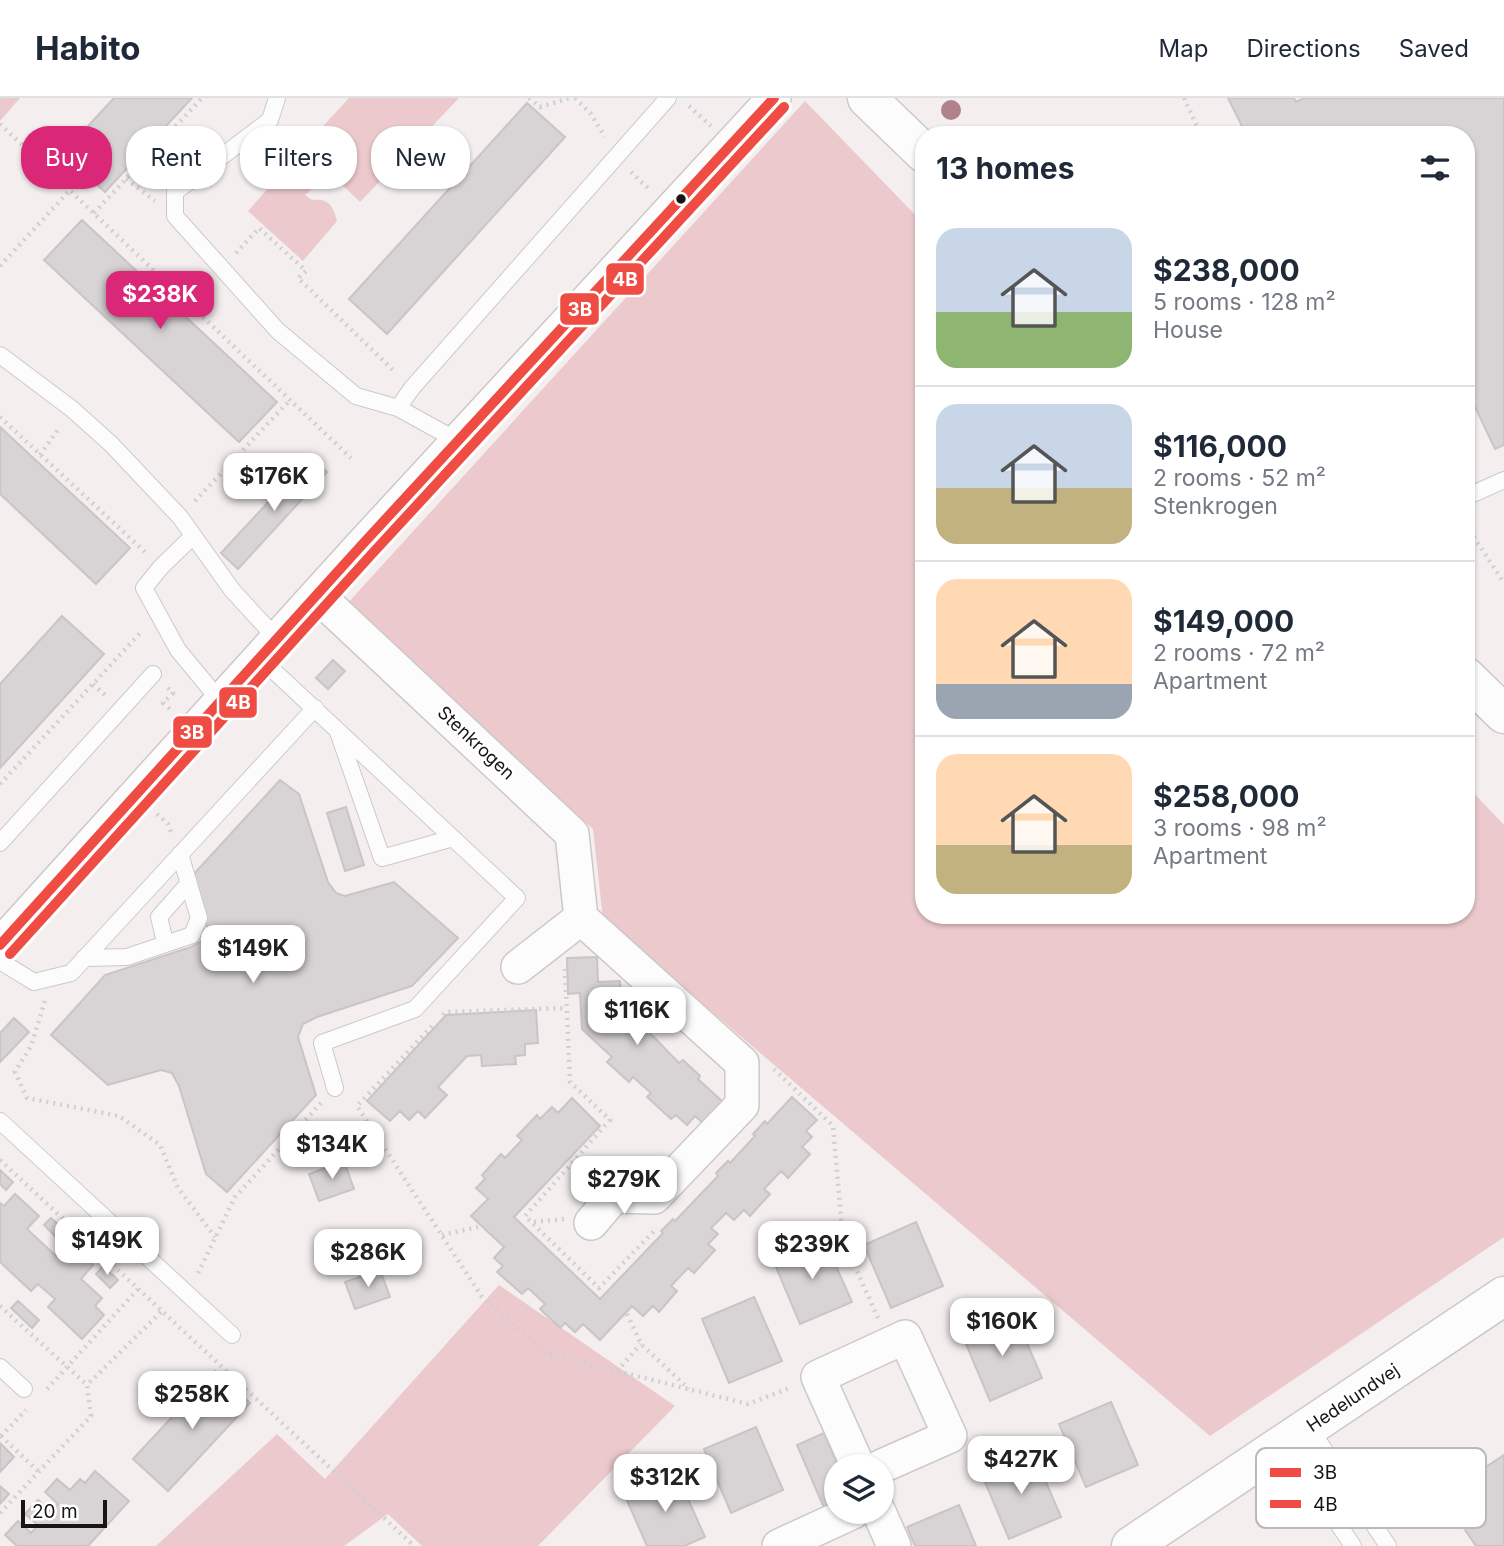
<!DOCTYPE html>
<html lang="en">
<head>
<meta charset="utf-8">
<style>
  body { margin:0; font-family:Inter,sans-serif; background:#f6f6f7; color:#1f2937; height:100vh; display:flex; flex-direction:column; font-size:26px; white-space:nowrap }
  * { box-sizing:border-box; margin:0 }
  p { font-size:23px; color:#747a83 }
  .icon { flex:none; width:38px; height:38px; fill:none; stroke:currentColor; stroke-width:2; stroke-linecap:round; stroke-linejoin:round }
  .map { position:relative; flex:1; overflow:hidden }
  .details { position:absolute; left:915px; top:28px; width:560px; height:798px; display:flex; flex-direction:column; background:#fff; border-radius:28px; box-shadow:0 2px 5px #0004 }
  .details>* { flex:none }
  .top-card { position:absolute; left:21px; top:28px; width:665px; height:63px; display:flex; gap:14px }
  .controls { position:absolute; left:824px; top:1356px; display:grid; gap:14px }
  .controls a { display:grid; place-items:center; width:70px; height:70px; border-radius:50%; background:#fff; box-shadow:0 2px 5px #0004; font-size:35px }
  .scale { position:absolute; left:21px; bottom:18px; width:86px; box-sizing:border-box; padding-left:7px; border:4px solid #191515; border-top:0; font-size:19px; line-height:24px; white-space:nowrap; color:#191515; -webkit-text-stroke:5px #fff; paint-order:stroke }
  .price { position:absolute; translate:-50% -60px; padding:0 16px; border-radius:14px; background:#fff; color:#222; font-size:23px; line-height:46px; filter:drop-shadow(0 2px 4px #0008) }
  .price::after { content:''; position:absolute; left:50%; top:42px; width:21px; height:16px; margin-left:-10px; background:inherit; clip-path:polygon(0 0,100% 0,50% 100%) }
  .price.on { background:#db2777; color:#fff }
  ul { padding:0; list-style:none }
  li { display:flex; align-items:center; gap:21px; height:175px; padding:0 21px }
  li+li { border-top:2px solid #e0e1e3 }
  li span { display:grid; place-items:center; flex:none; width:196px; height:140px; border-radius:21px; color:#555 }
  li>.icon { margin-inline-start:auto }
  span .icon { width:84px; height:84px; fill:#fffc; stroke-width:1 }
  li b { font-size:30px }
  h2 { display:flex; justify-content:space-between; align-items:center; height:84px; padding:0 21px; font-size:30px }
  .chip { padding:0 24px; border-radius:28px; background:#fff; box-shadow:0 2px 5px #0004; font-size:24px; line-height:63px }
  .chip.on { background:#db2777; color:#fff }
  header { display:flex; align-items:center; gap:42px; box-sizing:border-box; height:98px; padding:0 35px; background:#fff; border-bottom:2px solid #e0e1e3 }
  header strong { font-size:33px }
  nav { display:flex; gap:38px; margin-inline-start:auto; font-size:24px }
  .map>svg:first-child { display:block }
  .green { fill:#ecc9cd }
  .building { fill:#d8d3d4; stroke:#cac5c5; stroke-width:2 }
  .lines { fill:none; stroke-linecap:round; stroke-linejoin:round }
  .lane-casing { stroke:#cec9c9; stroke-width:18 }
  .street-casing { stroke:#cec9c9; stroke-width:36 }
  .secondary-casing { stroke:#cec9c9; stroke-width:41 }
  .path { stroke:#d1cfcf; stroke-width:4.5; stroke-dasharray:2 5; stroke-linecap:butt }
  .lane { stroke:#fdfcfc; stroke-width:16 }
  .street { stroke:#fdfcfc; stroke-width:33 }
  .secondary { stroke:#fdfcfc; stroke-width:38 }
  .bus-1-casing { stroke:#fff; stroke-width:16 }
  .bus-2-casing { stroke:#fff; stroke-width:16 }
  .bus-1 { stroke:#ef4d44; stroke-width:10 }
  .bus-2 { stroke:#ef4d44; stroke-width:10 }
  .tree { fill:#af838c }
  .bus-dot { fill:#191515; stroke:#fff; stroke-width:2.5 }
  .labels { text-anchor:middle; stroke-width:5; stroke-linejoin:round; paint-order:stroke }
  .street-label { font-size:18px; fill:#191515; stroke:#fff }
  .key { fill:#fff; stroke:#bab9b9; stroke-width:2 }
  .key-label { font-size:19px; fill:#191515 }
  .line-badge { stroke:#fff; stroke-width:2.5 }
  .badge-label { font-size:19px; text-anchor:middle; font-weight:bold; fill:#fff }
</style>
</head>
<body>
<header>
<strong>Habito</strong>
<nav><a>Map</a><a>Directions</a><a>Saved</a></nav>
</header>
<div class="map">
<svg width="1504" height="1448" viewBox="0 0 1504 1448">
  <rect width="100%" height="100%" fill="#f4eeee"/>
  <path class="green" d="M 0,0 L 20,0 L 0,23 Z
    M 349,0 L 459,0 L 360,104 L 330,75 L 305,97 L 312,102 C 329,100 333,108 337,123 L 303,163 L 248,113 L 278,79 L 283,82 L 309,58 L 303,50 Z
    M 805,3 L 924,126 L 924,817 L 1466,817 L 1467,688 L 1504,727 L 1504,1139 L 1210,1338 L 603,821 L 593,731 L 346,507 Z
    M 499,1187 L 675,1308 L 538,1448 L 422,1448 L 388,1416 L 344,1448 L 156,1448 L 277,1336 L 325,1381 Z"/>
  <path class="building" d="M 114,0 L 192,0 L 105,94 L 63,55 Z
    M 1228,0 L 1294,0 L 1296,4 L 1304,0 L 1504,0 L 1504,347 L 1495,351 L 1466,290 L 1466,37 L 1224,37 L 1242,28 Z
    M 527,5 L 565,39 L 387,236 L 349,201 Z
    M 82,122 L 277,304 L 239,344 L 44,162 Z
    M 0,329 L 130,450 L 96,486 L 0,396 Z
    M 310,359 L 327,374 L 238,471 L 221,455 Z
    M 62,518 L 104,556 L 0,670 L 0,586 Z
    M 333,562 L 345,573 L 328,591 L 316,580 Z
    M 280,682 L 299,696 L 328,784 L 336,795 L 345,798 L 394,784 L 458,840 L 412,888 L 317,919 L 303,926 L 298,939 L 316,997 L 227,1094 L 206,1076 L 179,988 L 172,975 L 161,972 L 108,987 L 51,937 L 105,877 L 191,849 L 202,843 L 208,832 L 192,778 Z
    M 346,709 L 364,767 L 345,773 L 327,715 Z
    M 597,859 L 598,884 L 620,883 L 621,913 L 641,932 L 644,929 L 679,965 L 683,962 L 700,978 L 698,981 L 723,1004 L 703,1025 L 695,1018 L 687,1027 L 676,1017 L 671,1021 L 647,999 L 651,995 L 633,979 L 629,984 L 607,964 L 612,959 L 582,931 L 580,895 L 568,896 L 567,860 Z
    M 536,912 L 538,945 L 525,946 L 525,957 L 515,958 L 516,966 L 482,968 L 481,957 L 467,958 L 438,989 L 447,997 L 425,1020 L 418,1013 L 409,1022 L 400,1013 L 390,1023 L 367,1003 L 446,917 Z
    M 14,920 L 29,934 L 0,964 L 0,935 Z
    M 792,999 L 817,1022 L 806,1033 L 812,1039 L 802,1049 L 810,1056 L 788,1080 L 781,1073 L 764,1091 L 770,1096 L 750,1118 L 744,1112 L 734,1122 L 726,1115 L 711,1130 L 718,1136 L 708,1146 L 715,1152 L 694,1175 L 688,1170 L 671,1188 L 677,1193 L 659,1214 L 653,1208 L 643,1218 L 632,1208 L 600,1242 L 583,1226 L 575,1234 L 565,1225 L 560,1230 L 540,1211 L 545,1206 L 528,1190 L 522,1196 L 497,1174 L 503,1168 L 494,1160 L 504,1149 L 471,1118 L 488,1101 L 476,1090 L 485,1081 L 482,1077 L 501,1056 L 505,1060 L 522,1042 L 517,1038 L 537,1017 L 540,1021 L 552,1009 L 558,1015 L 572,1000 L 600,1028 L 514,1119 L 600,1201 L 663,1135 L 661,1133 L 673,1121 L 675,1123 L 718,1078 L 716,1075 L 728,1063 L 730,1065 L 755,1038 L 753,1036 L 765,1023 L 767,1026 Z
    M 344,1063 L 354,1091 L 319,1103 L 309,1076 Z
    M 0,1072 L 13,1084 L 6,1092 L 0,1086 Z
    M 15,1096 L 39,1118 L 27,1131 L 56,1158 L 69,1145 L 93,1167 L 81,1181 L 102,1200 L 95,1208 L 104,1217 L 82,1241 L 48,1209 L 55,1201 L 38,1186 L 31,1193 L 0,1164 L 0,1105 L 4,1108 Z
    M 51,1120 L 66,1134 L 58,1141 L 44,1127 Z
    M 916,1124 L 943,1188 L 891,1210 L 864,1147 Z
    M 824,1141 L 852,1204 L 800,1226 L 773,1162 Z
    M 103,1168 L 118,1182 L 110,1190 L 96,1176 Z
    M 380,1172 L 390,1199 L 355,1211 L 345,1184 Z
    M 754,1199 L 782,1263 L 729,1285 L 702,1221 Z
    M 18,1203 L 39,1222 L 32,1230 L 11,1210 Z
    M 1015,1217 L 1042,1280 L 990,1303 L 963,1239 Z
    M 215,1273 L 250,1305 L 168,1393 L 133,1361 Z
    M 1111,1304 L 1138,1367 L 1086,1389 L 1059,1326 Z
    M 756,1329 L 783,1392 L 731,1415 L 704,1351 Z
    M 824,1335 L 838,1368 L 836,1368 L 836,1404 L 824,1410 L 797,1347 Z
    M 0,1345 L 14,1359 L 0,1374 Z
    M 1034,1356 L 1061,1419 L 1009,1441 L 982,1377 Z
    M 1504,1357 L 1504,1448 L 1476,1448 L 1442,1398 Z
    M 95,1373 L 129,1403 L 88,1448 L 17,1448 L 5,1437 L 18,1423 L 31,1435 L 38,1427 L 25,1416 L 38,1402 L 51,1414 L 58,1406 L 45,1394 L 57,1381 L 70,1392 L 80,1381 L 85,1385 Z
    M 677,1376 L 705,1439 L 684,1448 L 647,1448 L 625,1398 Z
    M 0,1388 L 9,1396 L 0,1406 Z
    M 959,1407 L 976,1448 L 915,1448 L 907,1429 Z"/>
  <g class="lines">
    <defs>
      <path id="lane" d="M 277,0 L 270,22 L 175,94 L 175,118 L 278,233 L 356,298 L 398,310 L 458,343
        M 0,257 L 72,311 L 111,346 L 180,419 L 232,492 L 277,541
        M 398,310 L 412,290 L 668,0
        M 1466,399 L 1504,382
        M 193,438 L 161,469 L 144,490 L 178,552 L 221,604
        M 260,560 L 517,800 L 415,911 L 322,945 L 335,990
        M 338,634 L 382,760 L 453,740
        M 0,745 L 153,576
        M 165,844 L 159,819 L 189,785
        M 84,860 L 127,859 L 192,837 L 199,820 L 180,756
        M 0,863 L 34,884 L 71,875 L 315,610
        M 0,1023 L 232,1237
        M 0,1269 L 24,1291
        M 1309,1329 L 1388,1448
        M 1284,1346 L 1353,1448"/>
      <path id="street" d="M 317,497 L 572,736 L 581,820 L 742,965 L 742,1007 L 654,1099 L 614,1098 L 591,1125
        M 0,847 L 360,449 L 774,0
        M 518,869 L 581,820
        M 858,1368 L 818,1279 L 905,1239 L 950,1338 L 882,1368
        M 879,1414 L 894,1448
        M 779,1448 L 853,1414"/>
      <path id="secondary" d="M 867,0 L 924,55
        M 1466,579 L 1504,616
        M 1131,1448 L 1504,1198"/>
    </defs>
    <use href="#lane" class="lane-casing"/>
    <use href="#street" class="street-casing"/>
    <use href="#secondary" class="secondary-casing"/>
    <path class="path" d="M 529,0 L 540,9 L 570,0
      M 575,0 L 591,16 L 605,39
      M 1184,0 L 1201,37
      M 689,8 L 711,28
      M 0,26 L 351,360
      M 631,74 L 650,92
      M 126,81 L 155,103
      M 94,115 L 202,0
      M 236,155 L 259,130 L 306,173 L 298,180 L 396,275
      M 0,168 L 70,92
      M 0,319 L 146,455
      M 40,357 L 60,329
      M 195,403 L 291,301
      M 1466,427 L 1504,485
      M 93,586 L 105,597
      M 168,590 L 173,595 L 163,605 L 172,613
      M 0,686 L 142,533
      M 157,716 L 168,726 L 171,734
      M 565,871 L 570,984 L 610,1022 L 525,1118 L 599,1190 L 657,1130
      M 45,903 L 31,948 L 15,974 L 27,1000 L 119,1018 L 160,1047 L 178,1090 L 215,1139
      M 443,917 L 445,914 L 567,910
      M 432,928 L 357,1008 L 482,1199 L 545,1255 L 748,1306 L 790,1290
      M 774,971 L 833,1028 L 843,1142 L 878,1220
      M 0,1062 L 414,1448
      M 534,1124 L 564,1121
      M 442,1137 L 478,1129
      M 198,1175 L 235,1099 L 321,1005
      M 0,1208 L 87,1287
      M 627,1216 L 641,1246 L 689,1291
      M 617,1273 L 641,1246
      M 47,1291 L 138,1191
      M 1,1338 L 26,1312
      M 1,1338 L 38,1373
      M 0,1415 L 91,1318 L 87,1287 L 162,1213"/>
    <use href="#lane" class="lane"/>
    <use href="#street" class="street"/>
    <use href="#secondary" class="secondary"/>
    <defs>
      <path id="bus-1" d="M 0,847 L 360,449 L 774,0"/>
      <path id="bus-2" d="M 10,856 L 370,458 L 784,9"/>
    </defs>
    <use href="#bus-1" class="bus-1-casing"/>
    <use href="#bus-2" class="bus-2-casing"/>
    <use href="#bus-1" class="bus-1"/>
    <use href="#bus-2" class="bus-2"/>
  </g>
  <circle class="tree" cx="951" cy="12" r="10"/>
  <circle class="bus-dot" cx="681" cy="101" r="6"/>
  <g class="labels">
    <g class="street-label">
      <text transform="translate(476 645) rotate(43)" y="6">Stenkrogen</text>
      <text transform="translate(1353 1300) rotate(-34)" y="6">Hedelundvej</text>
    </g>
  </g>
  <rect x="1256" y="1350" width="230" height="80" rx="10" class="key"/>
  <rect x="1270" y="1370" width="31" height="9" fill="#ef4d44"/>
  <rect x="1270" y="1402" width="31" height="8" fill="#ef4d44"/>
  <g class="key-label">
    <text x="1313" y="1381">3B</text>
    <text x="1313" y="1413">4B</text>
  </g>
  <g class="line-badge">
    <rect x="605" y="164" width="40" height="34" rx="7" fill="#ef4d44"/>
    <rect x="559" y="194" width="41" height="34" rx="7" fill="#ef4d44"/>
    <rect x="218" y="588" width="40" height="33" rx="7" fill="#ef4d44"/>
    <rect x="172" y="617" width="41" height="34" rx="7" fill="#ef4d44"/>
  </g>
  <g class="badge-label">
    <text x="625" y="188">4B</text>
    <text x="580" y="218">3B</text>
    <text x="238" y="611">4B</text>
    <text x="192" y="641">3B</text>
  </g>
</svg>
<div class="controls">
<a><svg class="icon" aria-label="layers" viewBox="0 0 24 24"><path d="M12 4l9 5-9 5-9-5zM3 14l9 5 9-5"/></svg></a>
</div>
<div class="scale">20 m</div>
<b class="price on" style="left:160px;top:233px">$238K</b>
<b class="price" style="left:274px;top:415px">$176K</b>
<b class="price" style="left:253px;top:887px">$149K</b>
<b class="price" style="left:637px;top:949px">$116K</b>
<b class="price" style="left:332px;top:1083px">$134K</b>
<b class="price" style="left:624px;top:1118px">$279K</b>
<b class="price" style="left:107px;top:1179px">$149K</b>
<b class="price" style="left:812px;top:1183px">$239K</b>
<b class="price" style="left:368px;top:1191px">$286K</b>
<b class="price" style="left:1002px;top:1260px">$160K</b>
<b class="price" style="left:192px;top:1333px">$258K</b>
<b class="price" style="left:1021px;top:1398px">$427K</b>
<b class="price" style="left:665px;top:1416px">$312K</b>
<div class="top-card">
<a class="chip on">Buy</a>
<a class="chip">Rent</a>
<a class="chip">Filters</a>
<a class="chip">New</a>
</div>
<section class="details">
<h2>13 homes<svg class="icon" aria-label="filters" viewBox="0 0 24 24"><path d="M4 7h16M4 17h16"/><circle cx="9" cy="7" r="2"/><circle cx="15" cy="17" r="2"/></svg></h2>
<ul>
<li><span style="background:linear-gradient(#c9d6e8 60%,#8fb573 0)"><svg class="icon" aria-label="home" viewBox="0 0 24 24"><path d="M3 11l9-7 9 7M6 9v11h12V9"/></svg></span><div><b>$238,000</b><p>5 rooms · 128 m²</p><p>House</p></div></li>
<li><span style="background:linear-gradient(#c9d6e8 60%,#c2b280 0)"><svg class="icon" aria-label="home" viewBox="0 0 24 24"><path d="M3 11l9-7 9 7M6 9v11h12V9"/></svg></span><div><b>$116,000</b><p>2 rooms · 52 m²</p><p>Stenkrogen</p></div></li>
<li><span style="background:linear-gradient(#ffd9b3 75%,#9aa5b1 0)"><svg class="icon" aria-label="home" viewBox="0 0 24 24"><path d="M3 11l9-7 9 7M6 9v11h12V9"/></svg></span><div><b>$149,000</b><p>2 rooms · 72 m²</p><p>Apartment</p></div></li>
<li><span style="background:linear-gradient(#ffd9b3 65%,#c2b280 0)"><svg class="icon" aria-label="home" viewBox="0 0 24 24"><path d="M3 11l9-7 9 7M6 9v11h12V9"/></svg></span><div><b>$258,000</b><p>3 rooms · 98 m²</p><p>Apartment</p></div></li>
</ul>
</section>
</div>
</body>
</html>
